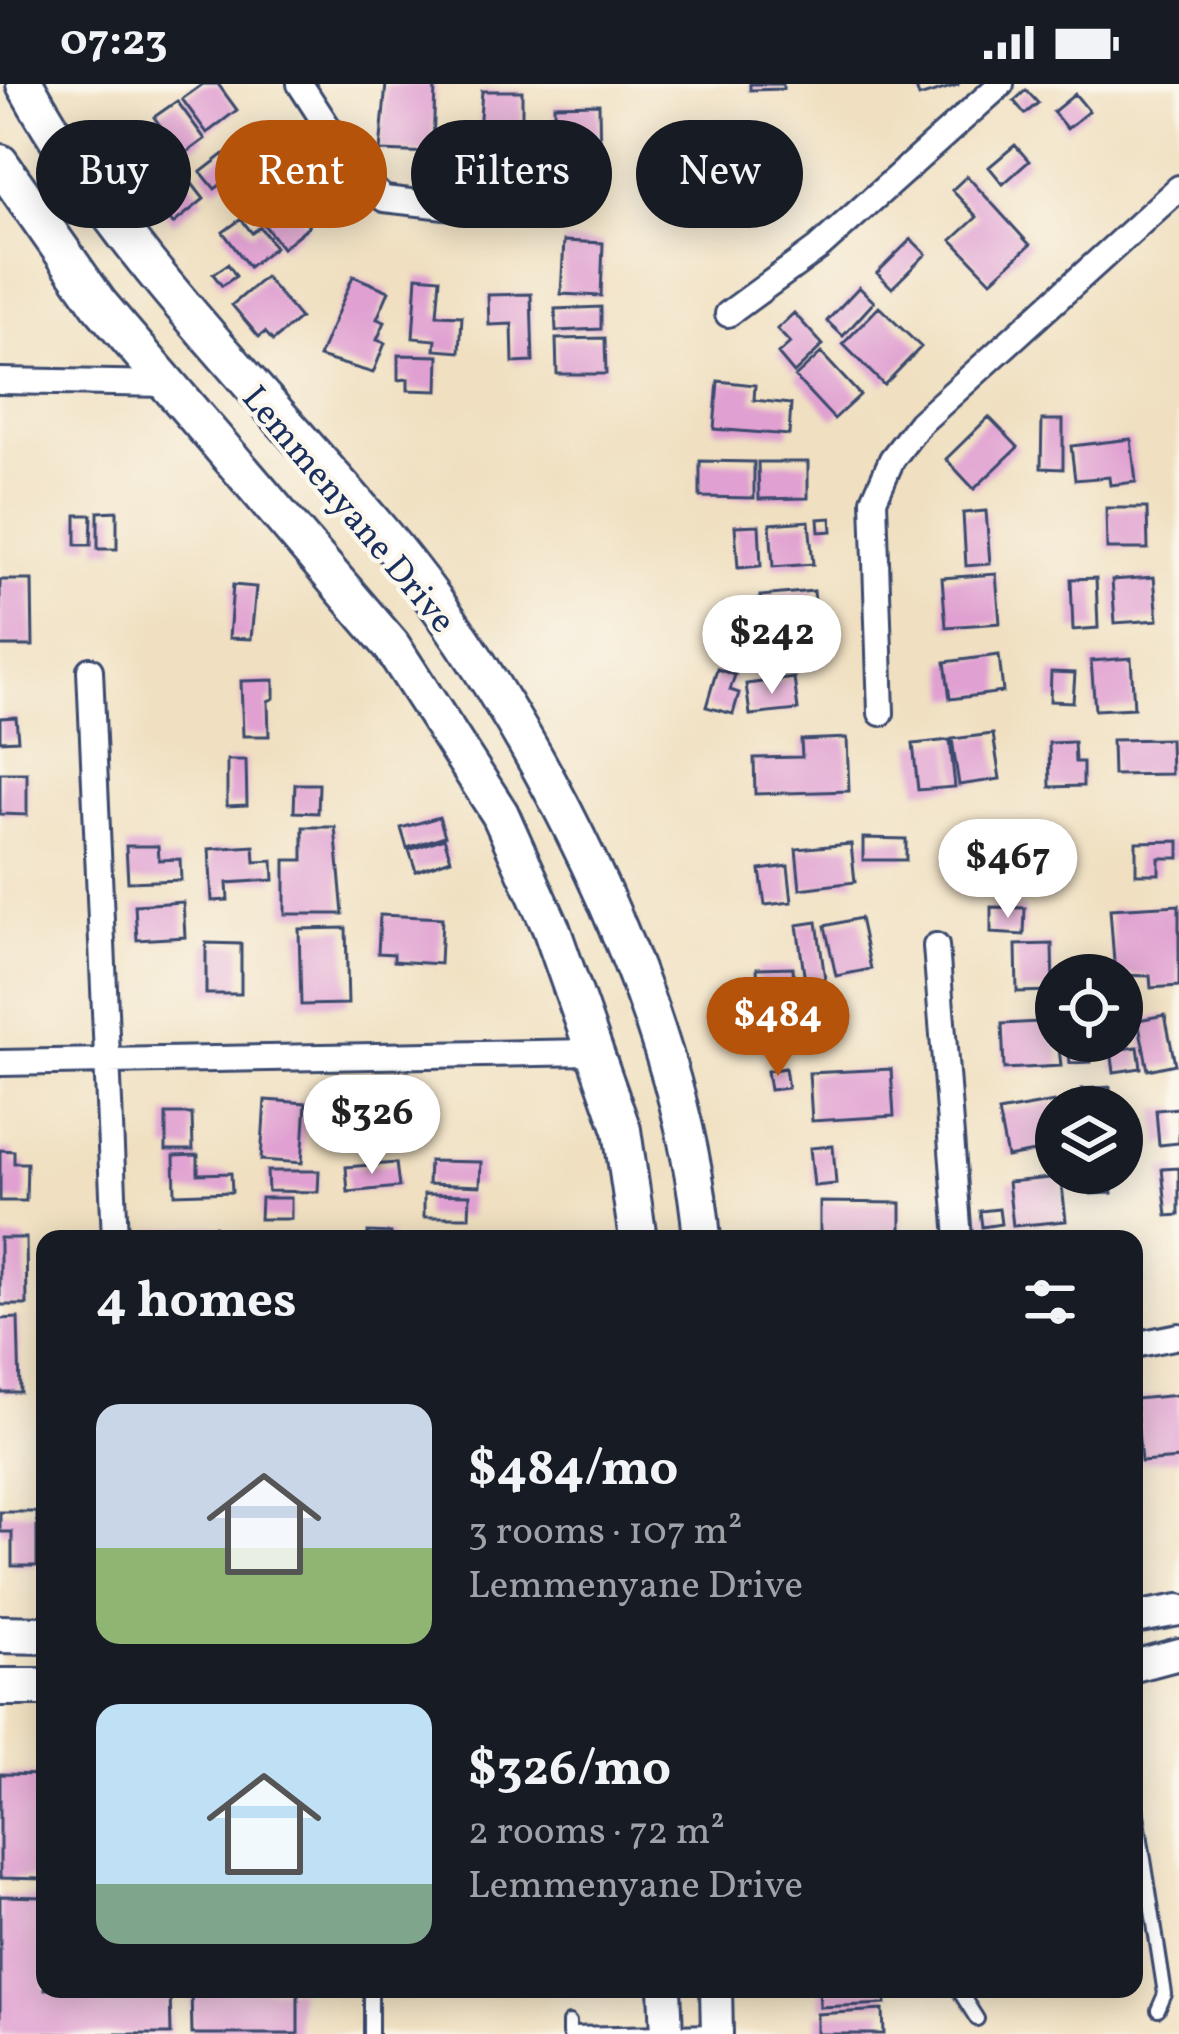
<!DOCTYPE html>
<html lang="en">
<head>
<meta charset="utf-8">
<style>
  body { margin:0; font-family:Vollkorn,serif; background:#242831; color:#f1f3f6; height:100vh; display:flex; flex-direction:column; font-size:45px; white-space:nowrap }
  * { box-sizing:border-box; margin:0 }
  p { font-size:39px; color:#9ea1a6 }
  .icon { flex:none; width:66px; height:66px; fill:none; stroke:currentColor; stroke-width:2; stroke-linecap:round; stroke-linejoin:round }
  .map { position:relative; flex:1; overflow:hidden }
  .panel { position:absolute; left:36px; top:1146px; width:1107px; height:768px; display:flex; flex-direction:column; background:#171b24; border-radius:24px; box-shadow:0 6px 30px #0003 }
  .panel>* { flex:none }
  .top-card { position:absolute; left:36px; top:36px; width:1107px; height:108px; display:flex; gap:24px }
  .tools { position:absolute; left:1035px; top:870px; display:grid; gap:24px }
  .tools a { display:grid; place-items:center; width:108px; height:108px; border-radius:50%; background:#171b24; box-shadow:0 6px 30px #0003; font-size:60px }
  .price { position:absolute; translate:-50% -102px; padding:0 27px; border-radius:42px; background:#fff; color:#222; font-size:39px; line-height:78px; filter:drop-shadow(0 3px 6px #0008) }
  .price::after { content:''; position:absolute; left:50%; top:72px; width:36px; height:27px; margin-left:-18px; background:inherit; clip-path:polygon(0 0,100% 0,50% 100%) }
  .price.active { background:#b45309; color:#fff }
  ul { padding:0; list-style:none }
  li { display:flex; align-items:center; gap:36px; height:300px; padding:0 60px }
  li span { display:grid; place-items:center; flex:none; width:336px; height:240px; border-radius:24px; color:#555 }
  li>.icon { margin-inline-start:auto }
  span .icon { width:144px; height:144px; fill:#fffc; stroke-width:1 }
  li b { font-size:51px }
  h2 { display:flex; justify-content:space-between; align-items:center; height:144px; padding:0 60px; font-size:51px }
  .tag { padding:0 42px; border-radius:54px; background:#171b24; box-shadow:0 6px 30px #0003; font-size:42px; line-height:108px }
  .tag.active { background:#b45309; color:#fff }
  .status { display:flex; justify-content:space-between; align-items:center; height:84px; padding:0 60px; background:#171b24; direction:ltr }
  .status svg { height:33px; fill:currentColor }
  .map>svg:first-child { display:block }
  .building { fill:#e0a0d1 }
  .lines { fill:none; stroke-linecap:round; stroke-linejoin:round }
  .service-casing { stroke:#3b4a6d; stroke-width:18 }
  .minor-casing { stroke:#3b4a6d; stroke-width:30 }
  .tertiary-casing { stroke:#3b4a6d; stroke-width:36 }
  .secondary-casing { stroke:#3b4a6d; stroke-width:42 }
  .service { stroke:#fff; stroke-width:12 }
  .minor { stroke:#fff; stroke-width:24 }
  .tertiary { stroke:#fff; stroke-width:30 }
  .secondary { stroke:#fff; stroke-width:36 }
  .labels { text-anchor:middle; stroke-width:9; stroke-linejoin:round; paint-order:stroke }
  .street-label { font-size:36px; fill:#1b2f5e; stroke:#fbf7ec }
</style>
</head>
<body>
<div class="status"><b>07:23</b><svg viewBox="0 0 49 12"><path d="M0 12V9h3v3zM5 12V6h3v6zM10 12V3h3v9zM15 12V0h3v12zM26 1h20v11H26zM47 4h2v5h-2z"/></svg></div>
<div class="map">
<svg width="1179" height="1950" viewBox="0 0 1179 1950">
  <rect width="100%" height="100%" fill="#fbf7ec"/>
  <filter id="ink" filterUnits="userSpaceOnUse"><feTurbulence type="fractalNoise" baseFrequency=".00833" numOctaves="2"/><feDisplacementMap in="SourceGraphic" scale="24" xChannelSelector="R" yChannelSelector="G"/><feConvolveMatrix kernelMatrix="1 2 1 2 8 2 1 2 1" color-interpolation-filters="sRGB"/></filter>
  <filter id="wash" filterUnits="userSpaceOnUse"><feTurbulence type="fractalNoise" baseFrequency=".004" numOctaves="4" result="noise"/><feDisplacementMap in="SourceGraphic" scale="48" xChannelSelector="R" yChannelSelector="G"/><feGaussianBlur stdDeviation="2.7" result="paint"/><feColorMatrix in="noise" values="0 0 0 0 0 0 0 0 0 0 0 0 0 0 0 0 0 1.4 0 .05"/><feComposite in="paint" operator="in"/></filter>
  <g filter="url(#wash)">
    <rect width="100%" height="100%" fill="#f0e0c1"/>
    <g id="blocks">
      <path class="building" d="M 203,0 L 218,0 L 237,26 L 207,49 L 182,15 Z
        M 386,0 L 435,0 L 433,69 L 380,67 Z
        M 750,0 L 783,0 L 783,5 L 750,6 Z
        M 915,0 L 958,0 L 958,1 L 919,13 Z
        M 1026,6 L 1038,19 L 1025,30 L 1014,17 Z
        M 482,7 L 522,7 L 522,61 L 478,61 Z
        M 1075,10 L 1089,27 L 1067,45 L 1053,28 Z
        M 177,17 L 205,55 L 182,72 L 154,33 Z
        M 599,20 L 600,78 L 567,79 L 567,71 L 555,71 L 554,21 Z
        M 250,50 L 278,86 L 242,114 L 228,95 L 215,105 L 201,88 Z
        M 1015,61 L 1029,77 L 1003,100 L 989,83 Z
        M 180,84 L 204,115 L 173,140 L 148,109 Z
        M 967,92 L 1030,161 L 991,197 L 952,156 L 977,133 L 952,106 Z
        M 287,97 L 307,123 L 299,130 L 309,142 L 282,164 L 252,125 Z
        M 241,135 L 252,149 L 260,143 L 275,163 L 249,183 L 223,148 Z
        M 911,155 L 926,170 L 892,204 L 877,189 Z
        M 564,157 L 603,159 L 601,212 L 561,210 Z
        M 228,180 L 236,192 L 222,202 L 213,190 Z
        M 353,192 L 389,207 L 377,235 L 385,238 L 377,256 L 385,259 L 373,289 L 319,273 Z
        M 417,192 L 440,194 L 437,231 L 462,232 L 460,268 L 435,266 L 436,256 L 413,254 Z
        M 265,193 L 300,234 L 273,257 L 265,248 L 259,253 L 232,221 Z
        M 859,203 L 874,218 L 843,252 L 827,237 Z
        M 531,210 L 533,278 L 513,279 L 512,240 L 489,241 L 488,211 Z
        M 601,223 L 601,245 L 556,247 L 555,225 Z
        M 879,223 L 921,263 L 884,301 L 843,260 Z
        M 794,229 L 823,261 L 794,289 L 778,270 L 790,259 L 777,245 Z
        M 605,254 L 606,290 L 557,290 L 556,255 Z
        M 821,269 L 860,311 L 834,335 L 795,293 Z
        M 398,271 L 439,272 L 438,307 L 408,306 L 408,295 L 398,296 Z
        M 718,297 L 755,301 L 754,316 L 791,320 L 789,351 L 714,345 Z
        M 989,333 L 1018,363 L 974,405 L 946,375 Z
        M 1042,336 L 1063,336 L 1063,385 L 1041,384 Z
        M 1131,355 L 1136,398 L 1110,401 L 1109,393 L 1075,396 L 1071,362 Z
        M 700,377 L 754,378 L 754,414 L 700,413 Z
        M 758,378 L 808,378 L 808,414 L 759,415 Z
        M 1106,424 L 1147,424 L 1148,465 L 1107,465 Z
        M 117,427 L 117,465 L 98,465 L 98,428 Z
        M 986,427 L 990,480 L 966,482 L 963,429 Z
        M 76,431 L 92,431 L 91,461 L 76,461 Z
        M 831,434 L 832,447 L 819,448 L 818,435 Z
        M 809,437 L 813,480 L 773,483 L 770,440 Z
        M 759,441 L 761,482 L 738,484 L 735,442 Z
        M 996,490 L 1000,539 L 946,543 L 942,494 Z
        M 1154,493 L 1158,536 L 1115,539 L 1112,496 Z
        M 1096,494 L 1098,544 L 1073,546 L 1071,495 Z
        M 0,496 L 32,496 L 33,562 L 0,562 Z
        M 233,501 L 256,503 L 251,555 L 229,554 Z
        M 814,507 L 818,553 L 764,557 L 760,512 Z
        M 710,535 L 749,535 L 749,556 L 710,555 Z
        M 999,571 L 1003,608 L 950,615 L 945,578 Z
        M 1131,574 L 1134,624 L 1095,626 L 1091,577 Z
        M 717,585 L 735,591 L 730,606 L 739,609 L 733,630 L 706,623 Z
        M 1051,588 L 1075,589 L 1073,618 L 1050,617 Z
        M 794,594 L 798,626 L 750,631 L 746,600 Z
        M 274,596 L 274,614 L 268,617 L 269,652 L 243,652 L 241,597 Z
        M 16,633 L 18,656 L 0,657 L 0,634 Z
        M 993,650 L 1000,695 L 959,701 L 952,655 Z
        M 847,654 L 849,707 L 755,710 L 754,674 L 802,673 L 801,656 Z
        M 1170,655 L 1171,690 L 1113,691 L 1112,656 Z
        M 950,656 L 955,703 L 918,706 L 913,660 Z
        M 1074,658 L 1075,678 L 1083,678 L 1083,702 L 1050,703 L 1049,659 Z
        M 227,676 L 246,676 L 247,721 L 227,722 Z
        M 0,689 L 27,689 L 27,731 L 0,730 Z
        M 295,700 L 319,700 L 318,729 L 294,728 Z
        M 439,733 L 445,752 L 407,764 L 401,744 Z
        M 303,743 L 335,743 L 343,830 L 285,830 L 285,776 L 303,776 Z
        M 444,754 L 451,775 L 416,787 L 409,766 Z
        M 863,754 L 906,755 L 906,776 L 863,776 Z
        M 973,757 L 1023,757 L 1024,800 L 974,800 Z
        M 1179,757 L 1179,774 L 1159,774 L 1159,790 L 1136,790 L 1136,758 Z
        M 851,760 L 855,798 L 800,805 L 796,765 Z
        M 126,762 L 158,762 L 159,776 L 180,775 L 181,796 L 128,798 Z
        M 254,762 L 255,778 L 273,777 L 274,796 L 227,799 L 228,816 L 212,817 L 209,765 Z
        M 788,782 L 792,818 L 765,821 L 760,786 Z
        M 183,818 L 185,853 L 137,856 L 135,821 Z
        M 1179,821 L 1179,902 L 1151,904 L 1150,892 L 1115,891 L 1110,825 Z
        M 991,823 L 1025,824 L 1024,851 L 991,849 Z
        M 380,831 L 442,834 L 440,880 L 394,877 L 394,870 L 378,869 Z
        M 860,834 L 871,885 L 836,892 L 825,842 Z
        M 817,838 L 825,895 L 805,897 L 797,841 Z
        M 346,844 L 348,920 L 301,921 L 299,845 Z
        M 206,859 L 241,860 L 241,910 L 206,910 Z
        M 1052,860 L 1053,907 L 1017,908 L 1016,861 Z
        M 793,883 L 794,900 L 758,901 L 757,884 Z
        M 1165,931 L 1175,980 L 1148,986 L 1138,936 Z
        M 1056,937 L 1061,982 L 1004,985 L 1002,940 Z
        M 1068,957 L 1090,957 L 1091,978 L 1070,979 Z
        M 1138,963 L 1141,984 L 1114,988 L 1111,966 Z
        M 785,984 L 788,1004 L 770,1006 L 767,987 Z
        M 891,985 L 894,1032 L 812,1037 L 809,989 Z
        M 1110,1003 L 1111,1023 L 1084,1023 L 1082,1005 Z
        M 265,1016 L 306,1019 L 302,1079 L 261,1076 Z
        M 1054,1018 L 1056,1064 L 1007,1073 L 998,1028 Z
        M 1179,1024 L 1179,1059 L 1159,1061 L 1156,1026 Z
        M 166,1030 L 192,1030 L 193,1066 L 166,1066 Z
        M 1122,1035 L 1138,1037 L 1136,1061 L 1122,1059 Z
        M 833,1062 L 836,1100 L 814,1102 L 810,1064 Z
        M 0,1066 L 14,1067 L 14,1079 L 27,1079 L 26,1117 L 0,1117 Z
        M 198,1071 L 198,1090 L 231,1089 L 232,1108 L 175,1110 L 174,1072 Z
        M 429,1077 L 481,1078 L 480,1102 L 428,1100 Z
        M 396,1079 L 399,1103 L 348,1108 L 346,1083 Z
        M 1179,1084 L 1179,1131 L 1167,1132 L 1162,1085 Z
        M 267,1087 L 319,1087 L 318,1108 L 268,1107 Z
        M 1073,1089 L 1110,1089 L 1112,1109 L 1091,1110 L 1090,1095 L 1074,1096 Z
        M 1061,1093 L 1066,1137 L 1013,1142 L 1008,1098 Z
        M 424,1110 L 470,1111 L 469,1133 L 424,1133 Z
        M 261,1114 L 291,1114 L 291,1135 L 260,1135 Z
        M 820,1118 L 901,1119 L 901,1155 L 820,1155 Z
        M 999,1125 L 1001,1140 L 982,1143 L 980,1127 Z
        M 215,1142 L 216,1155 L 152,1155 L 151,1146 Z
        M 368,1148 L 391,1149 L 391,1155 L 368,1155 Z
        M 0,1154 L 26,1154 L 27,1221 L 0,1221 Z
        M 18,1234 L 20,1308 L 0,1308 L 0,1235 Z
        M 1179,1311 L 1179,1375 L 1141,1378 L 1135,1315 Z
        M 0,1428 L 37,1428 L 37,1482 L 12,1482 L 12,1448 L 0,1448 Z
        M 0,1690 L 45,1691 L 45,1795 L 0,1794 Z
        M 0,1812 L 45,1813 L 45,1905 L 170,1905 L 171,1950 L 0,1950 Z
        M 191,1905 L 298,1905 L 298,1950 L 192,1950 Z
        M 819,1905 L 885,1905 L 886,1920 L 820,1923 Z
        M 883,1926 L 884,1950 L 817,1950 L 817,1930 Z"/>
    </g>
  </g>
  <g filter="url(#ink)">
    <use href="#blocks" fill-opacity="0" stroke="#3b4a6d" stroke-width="3"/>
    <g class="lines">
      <defs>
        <path id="service" d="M 1134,1711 L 1165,1910 L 1158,1926
          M 371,1905 L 371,1950
          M 958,1905 L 977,1935
          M 569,1939 L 569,1950 L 716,1947"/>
        <path id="minor" d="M 300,0 L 362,96 L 384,115 L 506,129
          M 728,230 L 817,165 L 1001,0
          M 0,297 L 169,300
          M 90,586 L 115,1155
          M 881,629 L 874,416 L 892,375 L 920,339 L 1179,104
          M 936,862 L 959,1155
          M 0,979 L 593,968
          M 1134,1261 L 1179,1252"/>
        <path id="tertiary" d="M 1134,1534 L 1179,1526
          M 1134,1582 L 1179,1570
          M 665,1905 L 667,1950
          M 716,1905 L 717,1950"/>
        <path id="secondary" d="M 25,0 C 119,169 255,300 379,446 C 528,621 683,924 702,1155
          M 0,79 L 99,220 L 391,561 L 500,730 L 551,844 L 622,1046 L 638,1155
          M 0,1550 L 45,1551
          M 0,1603 L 45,1603"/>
      </defs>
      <use href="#service" class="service-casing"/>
      <use href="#minor" class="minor-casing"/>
      <use href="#tertiary" class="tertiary-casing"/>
      <use href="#secondary" class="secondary-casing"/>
      <use href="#service" class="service"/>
      <use href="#minor" class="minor"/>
      <use href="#tertiary" class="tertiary"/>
      <use href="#secondary" class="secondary"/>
    </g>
  </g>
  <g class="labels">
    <g class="street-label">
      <text transform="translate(350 424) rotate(50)" y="13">Lemmenyane Drive</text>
    </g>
  </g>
</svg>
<div class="tools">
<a><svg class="icon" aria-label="locate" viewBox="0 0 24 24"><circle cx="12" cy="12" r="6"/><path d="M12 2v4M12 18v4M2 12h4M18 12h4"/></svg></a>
<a><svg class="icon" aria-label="layers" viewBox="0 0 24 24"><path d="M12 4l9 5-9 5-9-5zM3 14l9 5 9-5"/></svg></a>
</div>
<b class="price" style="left:772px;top:613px">$242</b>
<b class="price" style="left:1008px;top:837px">$467</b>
<b class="price active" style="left:778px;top:995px">$484</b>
<b class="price" style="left:372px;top:1093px">$326</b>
<div class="top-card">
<a class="tag">Buy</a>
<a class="tag active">Rent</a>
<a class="tag">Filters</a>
<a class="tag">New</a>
</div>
<section class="panel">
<h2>4 homes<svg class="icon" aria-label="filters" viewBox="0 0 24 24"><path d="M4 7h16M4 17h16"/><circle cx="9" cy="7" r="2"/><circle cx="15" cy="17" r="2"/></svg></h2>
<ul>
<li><span style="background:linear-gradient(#c9d6e8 60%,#8fb573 0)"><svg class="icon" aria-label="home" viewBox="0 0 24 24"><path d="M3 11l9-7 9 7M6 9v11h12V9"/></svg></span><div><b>$484/mo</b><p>3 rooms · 107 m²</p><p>Lemmenyane Drive</p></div></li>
<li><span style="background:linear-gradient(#bfe0f5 75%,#7fa58c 0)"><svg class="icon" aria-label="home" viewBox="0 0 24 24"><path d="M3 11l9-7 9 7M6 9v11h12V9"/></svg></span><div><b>$326/mo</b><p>2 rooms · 72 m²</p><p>Lemmenyane Drive</p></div></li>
</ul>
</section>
</div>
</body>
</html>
